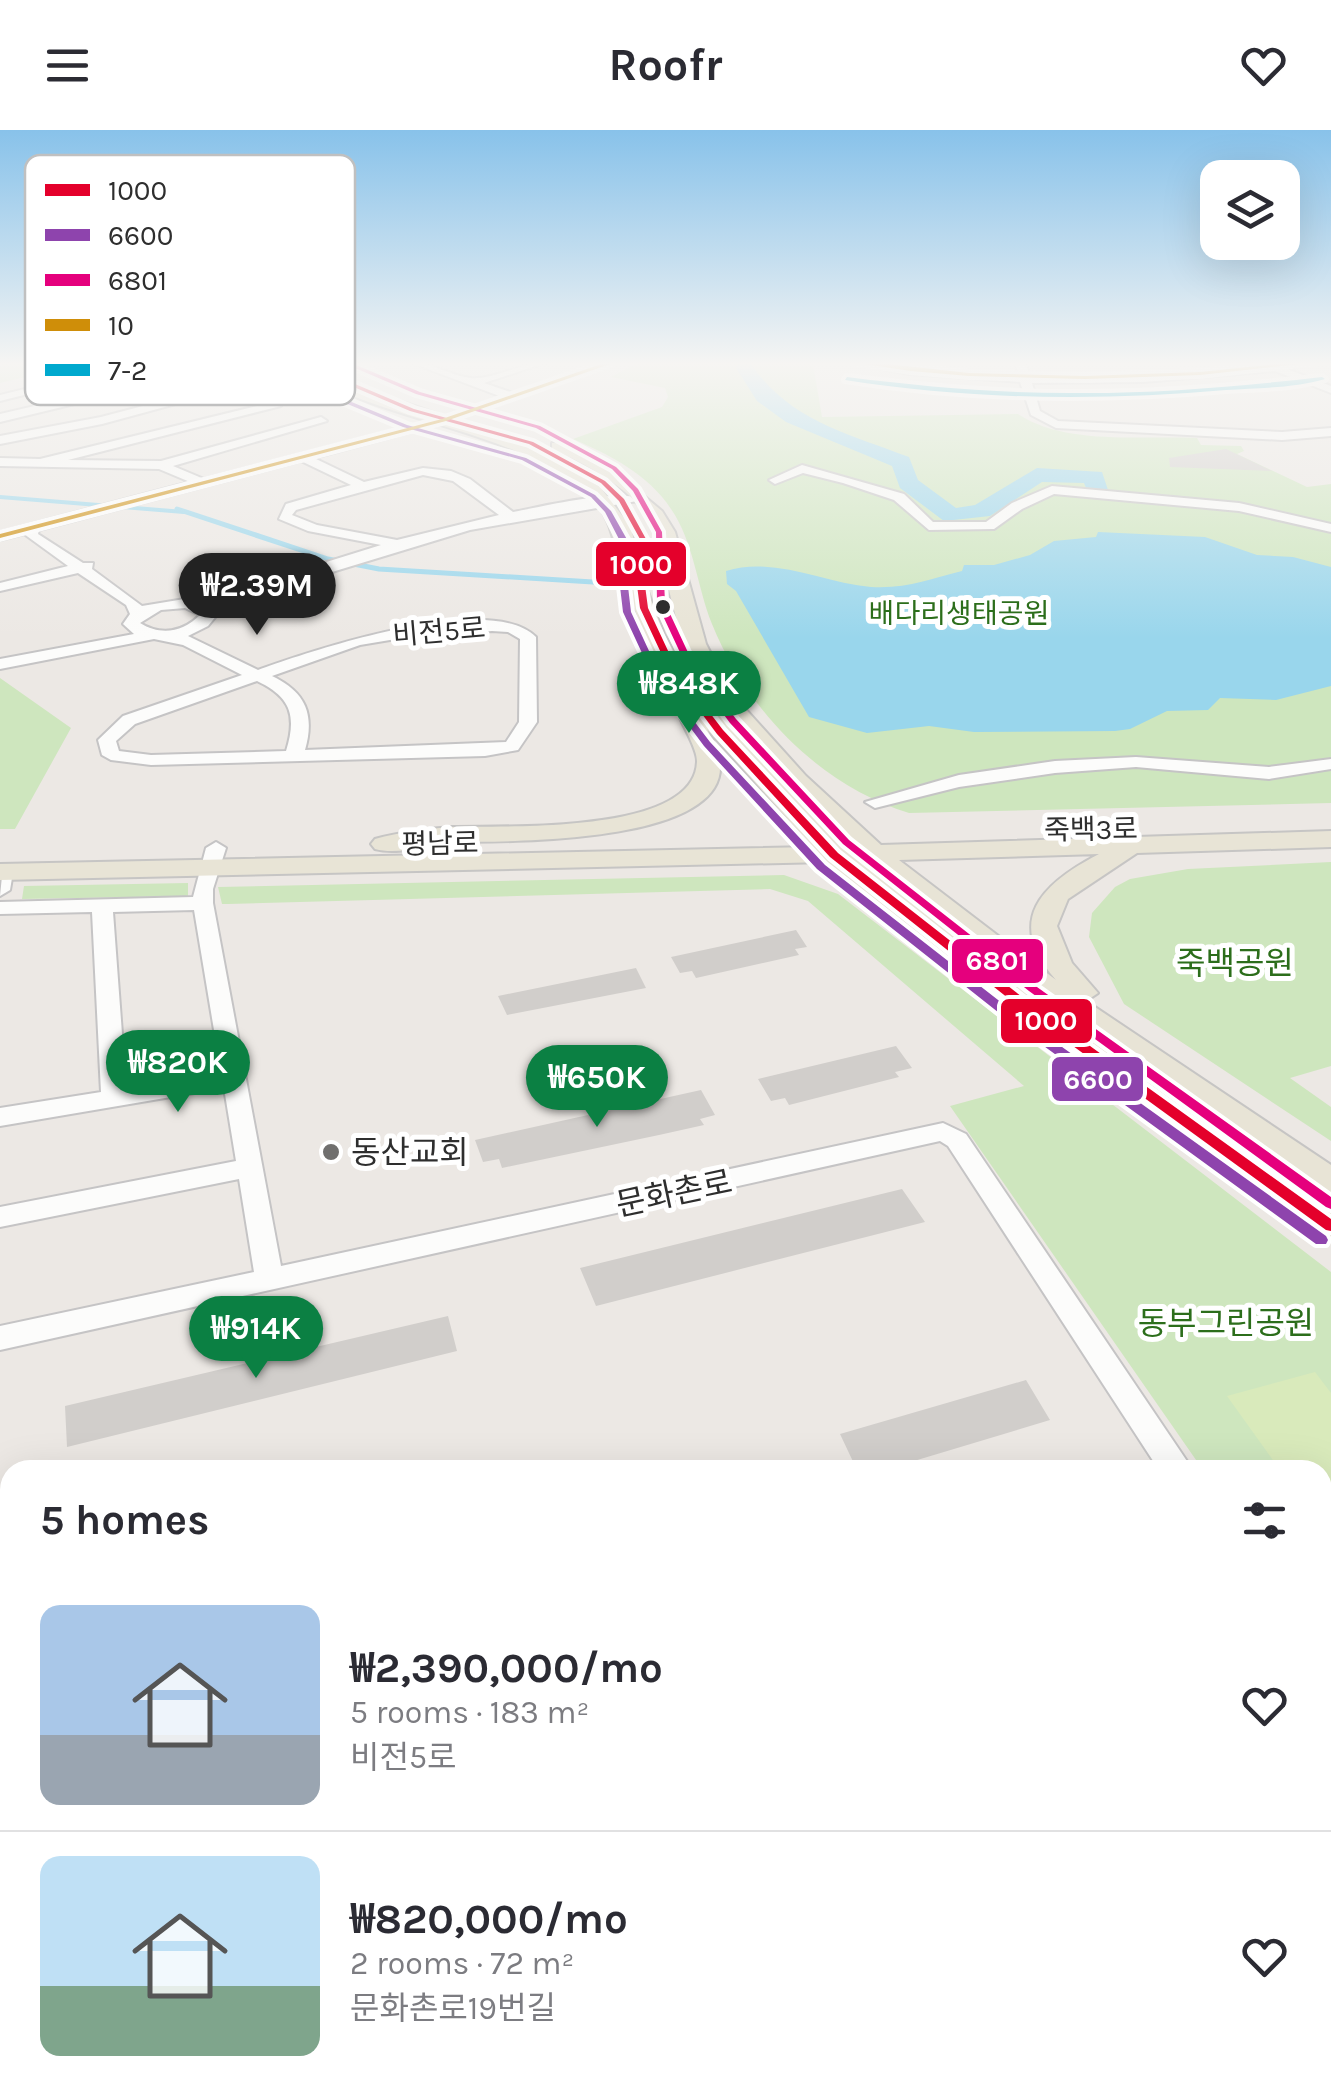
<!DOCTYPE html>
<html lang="en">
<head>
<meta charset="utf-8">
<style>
  body { margin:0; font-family:Karla,"Noto Sans KR",sans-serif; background:#f2f2f3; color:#2b2b33; height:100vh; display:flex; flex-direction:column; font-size:38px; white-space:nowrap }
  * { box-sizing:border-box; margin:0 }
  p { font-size:32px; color:#7c7c81 }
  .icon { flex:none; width:55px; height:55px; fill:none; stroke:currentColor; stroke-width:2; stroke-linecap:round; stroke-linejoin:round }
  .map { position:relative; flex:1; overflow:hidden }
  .panel { position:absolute; left:0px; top:1330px; width:1332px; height:640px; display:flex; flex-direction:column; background:#fff; border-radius:30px 30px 0 0; box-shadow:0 10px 40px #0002 }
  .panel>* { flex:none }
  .buttons { position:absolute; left:1200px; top:30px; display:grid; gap:20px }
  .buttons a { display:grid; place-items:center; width:100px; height:100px; border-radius:20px; background:#fff; box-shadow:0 10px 40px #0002; font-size:50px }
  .price { position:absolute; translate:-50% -85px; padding:0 22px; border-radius:35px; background:#0b8043; color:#fff; font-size:32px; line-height:65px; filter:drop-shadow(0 2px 5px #0008) }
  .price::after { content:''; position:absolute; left:50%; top:60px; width:30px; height:22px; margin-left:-15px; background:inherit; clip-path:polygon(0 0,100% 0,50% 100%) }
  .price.on { background:#222; color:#fff }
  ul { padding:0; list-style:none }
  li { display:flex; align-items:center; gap:30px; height:250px; padding:0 40px }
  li+li { border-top:2px solid #e1e1e2 }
  li span { display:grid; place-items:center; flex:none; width:280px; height:200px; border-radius:20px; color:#555 }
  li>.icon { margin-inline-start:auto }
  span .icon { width:120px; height:120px; fill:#fffc; stroke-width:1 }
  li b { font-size:42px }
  h2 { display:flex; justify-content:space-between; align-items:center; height:120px; padding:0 40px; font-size:42px }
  header { display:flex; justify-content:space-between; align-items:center; height:130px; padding:0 40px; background:#fff; font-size:45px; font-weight:700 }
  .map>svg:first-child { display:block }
  .education { fill:#e6e0d3 }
  .green { fill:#cee6be }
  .pitch { fill:#d9eabb }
  .water { fill:#99d6ec }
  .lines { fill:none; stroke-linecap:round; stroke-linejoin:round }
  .stream-far1 { stroke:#99d6ec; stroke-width:4 }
  .stream { stroke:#99d6ec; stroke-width:5 }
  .river { fill:#99d6ec; fill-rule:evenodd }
  .building { fill:#d1cecb }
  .minor-casing { stroke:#c5c4c5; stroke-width:4 }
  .major-casing { stroke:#c6c5c4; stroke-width:4 }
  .minor { fill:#fcfcfb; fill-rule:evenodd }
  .major { fill:#e8e4d6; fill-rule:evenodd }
  .bus-1-casing { stroke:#fff; stroke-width:8 }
  .bus-2-casing { stroke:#fff; stroke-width:8 }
  .bus-3-casing { stroke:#fff; stroke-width:8 }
  .bus-4-casing { stroke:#fff; stroke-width:8 }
  .bus-5-casing { stroke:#fff; stroke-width:8 }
  .bus-1 { fill:#e4002b; fill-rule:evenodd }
  .bus-2 { fill:#8e44ad; fill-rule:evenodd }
  .bus-3 { fill:#e5007d; fill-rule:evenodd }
  .bus-4 { fill:#cf8e09; fill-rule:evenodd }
  .bus-5 { fill:#00a9ce; fill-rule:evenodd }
  .bus-dot { fill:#2e2e2e; stroke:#fff; stroke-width:4 }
  .poi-dot { fill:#706f6e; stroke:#fff; stroke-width:4 }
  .labels { text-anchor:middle; stroke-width:10; stroke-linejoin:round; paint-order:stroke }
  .far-park-label { font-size:28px; fill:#2c6e1b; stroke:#fff }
  .far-street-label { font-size:28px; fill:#2e2e2e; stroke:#fff }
  .park-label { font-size:32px; fill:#2c6e1b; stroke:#fff }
  .poi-label { font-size:32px; fill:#2e2e2e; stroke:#fff; text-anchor:start }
  .street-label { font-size:32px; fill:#2e2e2e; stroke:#fff }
  .key { fill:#fff; stroke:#c0c0c0; stroke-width:2.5 }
  .key-label { font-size:28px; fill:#2e2e2e }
  .line-badge { stroke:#fff; stroke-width:4 }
  .badge-label { font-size:28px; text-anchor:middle; font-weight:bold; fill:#fff }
</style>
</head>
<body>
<header><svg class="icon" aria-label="menu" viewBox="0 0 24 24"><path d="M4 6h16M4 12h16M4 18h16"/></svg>Roofr<svg class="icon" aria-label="heart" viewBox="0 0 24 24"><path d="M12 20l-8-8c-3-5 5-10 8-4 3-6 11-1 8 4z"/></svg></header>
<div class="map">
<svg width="1331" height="1970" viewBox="0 0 1331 1970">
  <rect width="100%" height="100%" fill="#ece8e4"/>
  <path class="education" d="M 1331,1670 L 1331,1970 L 885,1970 L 897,1960 L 1322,1960 L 1322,1675 Z"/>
  <path class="green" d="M 0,232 L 89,232 L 0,253 Z
    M 639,232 L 813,234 L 822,287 L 1018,284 C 1066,316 1142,305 1197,308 L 1201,315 L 1241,316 L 1244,321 L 1237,324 L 1307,357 L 1331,354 L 1331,673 L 909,683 C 819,655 747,580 712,494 C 697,457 694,412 671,379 C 648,344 610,325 573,309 L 662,277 L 668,267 L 665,258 L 611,247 Z
    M 0,548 L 71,598 L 15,699 L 0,699 Z
    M 1331,732 L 1331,936 L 1290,948 L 1331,977 L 1331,1011 L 1124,874 L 1089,807 L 1092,783 L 1115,757 L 1130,749 L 1188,739 Z
    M 784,745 L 838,764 L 1331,1142 L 1331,1504 L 1323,1502 L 1322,1340 L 1203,1340 L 950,976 L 1024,956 L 808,771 L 770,759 L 228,774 L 222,774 L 218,757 Z
    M 188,753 L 188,766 L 22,769 L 24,756 Z"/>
  <path class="pitch" d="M 1315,1242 L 1331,1263 L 1331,1412 L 1323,1400 L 1322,1340 L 1280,1340 L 1227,1266 Z"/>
  <path class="water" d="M 1098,402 L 1205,407 L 1257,425 L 1293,427 L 1331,437 L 1331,556 L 1276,570 L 1220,568 L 1208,580 L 1167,581 L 1130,599 L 1115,601 L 974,602 L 929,596 L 867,603 L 809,587 L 736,461 L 727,454 L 726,441 C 774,426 823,453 871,457 C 907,459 930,449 962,441 L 964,435 L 994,435 L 1030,425 L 1054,411 L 1096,407 Z"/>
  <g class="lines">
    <path class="stream-far1" d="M 0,367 L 184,382"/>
    <path class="stream" d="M 177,379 L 328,429 L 379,439 L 609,453"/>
    <path class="river" d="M 739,234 L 751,234 C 790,291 847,303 909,327 L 918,350 L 956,378 L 975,375 L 1037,338 L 1102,342 L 1108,360 L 1097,367 L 1089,365 L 1084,353 L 1042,352 L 990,386 L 944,391 L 900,358 L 892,336 L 786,292 L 757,271 L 736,238 Z"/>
  </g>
  <path class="building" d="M 1226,319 L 1272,341 L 1170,337 L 1169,328 Z
    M 796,800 L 807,817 L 795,819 L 799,825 L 696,848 L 692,841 L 680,843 L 671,827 Z
    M 636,838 L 646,858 L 507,885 L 498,866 Z
    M 896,916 L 912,938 L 895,942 L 899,947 L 789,975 L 785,968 L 771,971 L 758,949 Z
    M 701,960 L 715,985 L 700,989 L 704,995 L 659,1005 L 502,1038 L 499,1029 L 483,1032 L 475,1010 Z
    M 902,1059 L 925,1092 L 596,1176 L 580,1138 Z
    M 448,1186 L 457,1221 L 67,1317 L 65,1276 Z
    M 1026,1250 L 1050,1290 L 884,1340 L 857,1340 L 840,1304 Z"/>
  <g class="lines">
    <defs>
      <path id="minor" d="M 135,232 L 155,232 L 0,271 L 0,265 Z
        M 409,232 C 432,232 449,245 470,248 C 491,251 523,232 548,232 L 484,253 L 513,263 L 603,232 L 620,232 L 448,292 L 314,328 L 364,352 L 423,338 L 451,341 L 470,349 L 513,382 C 540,377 622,357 643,370 L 470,400 L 263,463 L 207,475 L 217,485 L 208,496 L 188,506 L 258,540 C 314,520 489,461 536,507 L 537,592 L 518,620 L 485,626 L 151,635 L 111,630 L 102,625 L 98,610 L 123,586 L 242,545 L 183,515 L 154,509 L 0,539 L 0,529 L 134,504 L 123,494 L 130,484 L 126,475 L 78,443 L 0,461 L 0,453 L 68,436 L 24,404 L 0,410 L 0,402 L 190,352 L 159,339 L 0,336 L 0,328 L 40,329 L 277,271 L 281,276 L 68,330 L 161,331 L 321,287 L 327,291 L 173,336 L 204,349 L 440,288 L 502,267 ZM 301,331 L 351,355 L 286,374 L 279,389 L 308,401 L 381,415 L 233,461 L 142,476 L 92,439 L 93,433 L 83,433 L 38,404 L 39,400 ZM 423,345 L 453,351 L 499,385 L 397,410 L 317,395 L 292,385 L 296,380 ZM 185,478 L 200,485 C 183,502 161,506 140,493 L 161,480 ZM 492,501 L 508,502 L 520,509 L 519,592 L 506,612 L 305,620 C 315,585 306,562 272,546 L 360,515 L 408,507 ZM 257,551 C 291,567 297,586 286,621 L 151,625 L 119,621 L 116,611 L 135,594 Z
        M 845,232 L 1019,246 L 1015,232 L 1025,232 L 1030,246 L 1143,245 L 1325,232 L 1287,239 L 1331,256 L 1331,263 L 1275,241 L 1143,252 L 1032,253 L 1040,281 L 1058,291 L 1282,302 L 1331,298 L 1331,306 L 1282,310 L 1056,298 L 1031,285 L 1020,252 L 909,244 Z
        M 211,235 L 215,240 L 0,292 L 0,284 Z
        M 238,251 L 242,256 L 102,294 L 0,314 L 0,306 L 101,287 Z
        M 802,335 L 904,364 L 933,392 L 986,392 L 1012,373 L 1052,356 L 1239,373 L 1331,394 L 1331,402 L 1239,381 L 1054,364 L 1022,379 L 994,399 L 929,400 L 894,370 L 843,353 L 803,343 L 775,354 L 769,350 Z
        M 1136,627 L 1269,637 L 1331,629 L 1331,639 L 1269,649 L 1136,637 L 1055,643 L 959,657 L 875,678 L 865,672 L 959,645 L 1055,631 Z
        M 216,712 L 226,718 L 213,759 L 213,773 L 281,1136 L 943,993 L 966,1004 L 1193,1340 L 1159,1340 L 948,1016 L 940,1011 L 0,1220 L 0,1196 L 254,1142 L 239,1049 L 0,1097 L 0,1077 L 236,1031 L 224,958 L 0,996 L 0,978 L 101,962 L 92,782 L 0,784 L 0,772 L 193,767 L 206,718 ZM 194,780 L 221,942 L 126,958 L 113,782 Z
        M 3,736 L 13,742 L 10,760 L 0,766 Z
        M 1322,1540 L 1331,1543 L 1331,1588 L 1322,1584 Z
        M 1331,1594 L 1331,1632 L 1322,1635 L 1322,1598 Z
        M 716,1960 L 818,1960 L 814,1970 L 712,1970 Z"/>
      <path id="major" d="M 289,232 L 308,232 L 376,263 L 524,313 L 600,357 L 631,397 L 640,441 L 664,504 L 695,559 L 840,716 L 851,716 C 799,666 738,614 702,551 C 683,517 673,480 665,442 C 662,428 662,411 655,397 C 636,361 588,335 552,319 L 552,313 L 564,313 L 608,336 L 662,381 L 675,402 L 706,514 L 731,563 L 806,646 L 881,715 L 1331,701 L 1331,717 L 1137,723 L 1068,769 L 1057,796 L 1072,833 L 1098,863 L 1086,871 L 1331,1035 L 1331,1064 L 1319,1061 C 1166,954 1010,852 868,731 L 859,731 L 1033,866 L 1331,1078 L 1331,1109 L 1319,1105 L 1011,880 L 827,732 L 0,750 L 0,734 L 813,717 L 707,599 C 711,608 717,618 719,627 C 738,715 509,711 459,712 C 432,713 400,726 375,719 L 371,714 L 375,709 C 400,702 426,699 452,697 C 502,695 696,706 697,631 C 697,619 685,600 680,588 L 691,581 C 658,544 639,494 623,446 C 613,416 614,388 588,364 C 508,294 371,293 289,232 ZM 1099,724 C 1041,754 1004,791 1056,850 L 899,730 Z"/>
    </defs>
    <use href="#minor" class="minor-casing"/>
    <use href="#major" class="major-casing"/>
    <use href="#minor" class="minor"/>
    <use href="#major" class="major"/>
    <defs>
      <path id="bus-1" d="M 295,232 L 303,232 L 414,279 L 533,312 L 605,351 L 624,369 L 646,409 L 644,448 L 648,478 L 677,540 L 723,600 L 838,723 L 1026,870 L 1331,1089 L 1331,1101 L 1326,1100 L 1018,876 L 830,727 L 717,604 L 669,540 L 640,478 L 636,448 L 640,409 L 619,371 L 601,353 L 529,314 L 410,281 Z"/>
      <path id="bus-2" d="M 289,246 L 407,295 L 526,328 L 595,365 L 611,381 L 629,413 L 627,448 L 631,482 L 662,549 L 710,612 L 825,735 L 1016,884 L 1326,1106 L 1328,1110 L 1326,1114 L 1316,1114 L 1008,890 L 817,739 L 704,616 L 654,549 L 623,482 L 619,448 L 621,413 L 605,382 L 591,367 L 522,330 L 403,297 L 287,249 Z"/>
      <path id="bus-3" d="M 341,232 L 349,232 L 420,262 L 540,296 L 616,337 L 638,359 L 662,402 L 665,473 L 692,531 L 736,589 L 849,710 L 1037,857 L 1331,1067 L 1331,1079 L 1326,1077 L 1029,861 L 843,714 L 730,593 L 684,531 L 657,473 L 656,402 L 633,361 L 612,339 L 536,298 L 416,264 Z"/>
      <path id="bus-4" d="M 607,232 L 616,232 L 446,291 L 0,408 L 0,404 L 442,289 Z
        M 851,232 L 869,232 L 969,243 L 1085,246 L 1200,242 L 1297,232 L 1318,232 L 1200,245 L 1085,249 L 969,246 L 911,241 Z"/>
      <path id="bus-5" d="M 847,247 C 926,257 1005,264 1084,263 C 1164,263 1243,256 1322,247 L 1325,249 C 1295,258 1258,258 1226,260 C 1100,271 971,270 845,250 Z"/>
    </defs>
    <use href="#bus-1" class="bus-1-casing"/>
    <use href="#bus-2" class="bus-2-casing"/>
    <use href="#bus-3" class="bus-3-casing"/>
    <use href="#bus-4" class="bus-4-casing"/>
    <use href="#bus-5" class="bus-5-casing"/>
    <use href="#bus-1" class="bus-1"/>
    <use href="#bus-2" class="bus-2"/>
    <use href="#bus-3" class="bus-3"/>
    <use href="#bus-4" class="bus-4"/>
    <use href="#bus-5" class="bus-5"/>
  </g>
  <linearGradient id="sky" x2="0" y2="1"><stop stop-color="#88c2ea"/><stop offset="0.46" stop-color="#f6f5f3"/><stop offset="1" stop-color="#f6f5f3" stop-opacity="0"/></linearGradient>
  <rect width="1331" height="508" fill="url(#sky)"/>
  <circle class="bus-dot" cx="663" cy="477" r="9"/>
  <circle class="poi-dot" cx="331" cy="1022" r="10"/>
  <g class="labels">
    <g class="far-park-label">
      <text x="959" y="493">배다리생태공원</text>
    </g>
    <g class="far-street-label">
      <text transform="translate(439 501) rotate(-5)" y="10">비전5로</text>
      <text transform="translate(1091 699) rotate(-1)" y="10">죽백3로</text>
      <text transform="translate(440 713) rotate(-1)" y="10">평남로</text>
    </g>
    <g class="park-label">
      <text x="1235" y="844">죽백공원</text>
      <text x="1226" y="1204">동부그린공원</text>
    </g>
    <g class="poi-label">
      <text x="351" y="1033">동산교회</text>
    </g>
    <g class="street-label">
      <text transform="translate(674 1063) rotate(-12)" y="11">문화촌로</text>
    </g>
  </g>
  <rect x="25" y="25" width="330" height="250" rx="15" class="key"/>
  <rect x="45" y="54" width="45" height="12" fill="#e4002b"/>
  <rect x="45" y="99" width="45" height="12" fill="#8e44ad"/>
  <rect x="45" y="144" width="45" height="12" fill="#e5007d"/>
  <rect x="45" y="189" width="45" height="12" fill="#cf8e09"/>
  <rect x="45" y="234" width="45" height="12" fill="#00a9ce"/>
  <g class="key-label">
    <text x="108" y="70">1000</text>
    <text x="108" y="115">6600</text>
    <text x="108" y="160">6801</text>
    <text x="108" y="205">10</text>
    <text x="108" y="250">7-2</text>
  </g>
  <g class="line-badge">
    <rect x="594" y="410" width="94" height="48" rx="10" fill="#e4002b"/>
    <rect x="950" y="807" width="95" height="48" rx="10" fill="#e5007d"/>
    <rect x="999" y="867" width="95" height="48" rx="10" fill="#e4002b"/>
    <rect x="1050" y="925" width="95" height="48" rx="10" fill="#8e44ad"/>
  </g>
  <g class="badge-label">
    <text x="641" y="444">1000</text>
    <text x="997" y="840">6801</text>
    <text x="1046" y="900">1000</text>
    <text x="1098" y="959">6600</text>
  </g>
</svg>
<div class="buttons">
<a><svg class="icon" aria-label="layers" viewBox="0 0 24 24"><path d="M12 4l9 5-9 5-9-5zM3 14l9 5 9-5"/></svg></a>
</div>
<b class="price on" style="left:257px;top:508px">₩2.39M</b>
<b class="price" style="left:689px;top:606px">₩848K</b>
<b class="price" style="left:178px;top:985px">₩820K</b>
<b class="price" style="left:597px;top:1000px">₩650K</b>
<b class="price" style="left:256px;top:1251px">₩914K</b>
<section class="panel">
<h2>5 homes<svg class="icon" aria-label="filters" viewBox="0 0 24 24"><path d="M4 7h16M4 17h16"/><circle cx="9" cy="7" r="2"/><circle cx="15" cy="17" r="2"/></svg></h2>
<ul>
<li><span style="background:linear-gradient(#a9c7e8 65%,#9aa5b1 0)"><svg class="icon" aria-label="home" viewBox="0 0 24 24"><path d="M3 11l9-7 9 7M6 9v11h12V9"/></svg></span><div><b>₩2,390,000/mo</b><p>5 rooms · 183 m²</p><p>비전5로</p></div><svg class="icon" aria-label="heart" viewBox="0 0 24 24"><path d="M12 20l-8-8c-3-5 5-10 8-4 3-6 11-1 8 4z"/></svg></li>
<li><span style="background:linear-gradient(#bfe0f5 65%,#7fa58c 0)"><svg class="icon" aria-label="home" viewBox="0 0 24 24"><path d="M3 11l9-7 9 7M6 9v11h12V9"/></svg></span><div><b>₩820,000/mo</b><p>2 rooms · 72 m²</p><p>문화촌로19번길</p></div><svg class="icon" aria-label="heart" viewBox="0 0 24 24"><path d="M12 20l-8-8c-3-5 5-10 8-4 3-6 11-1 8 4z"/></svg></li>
</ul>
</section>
</div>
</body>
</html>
